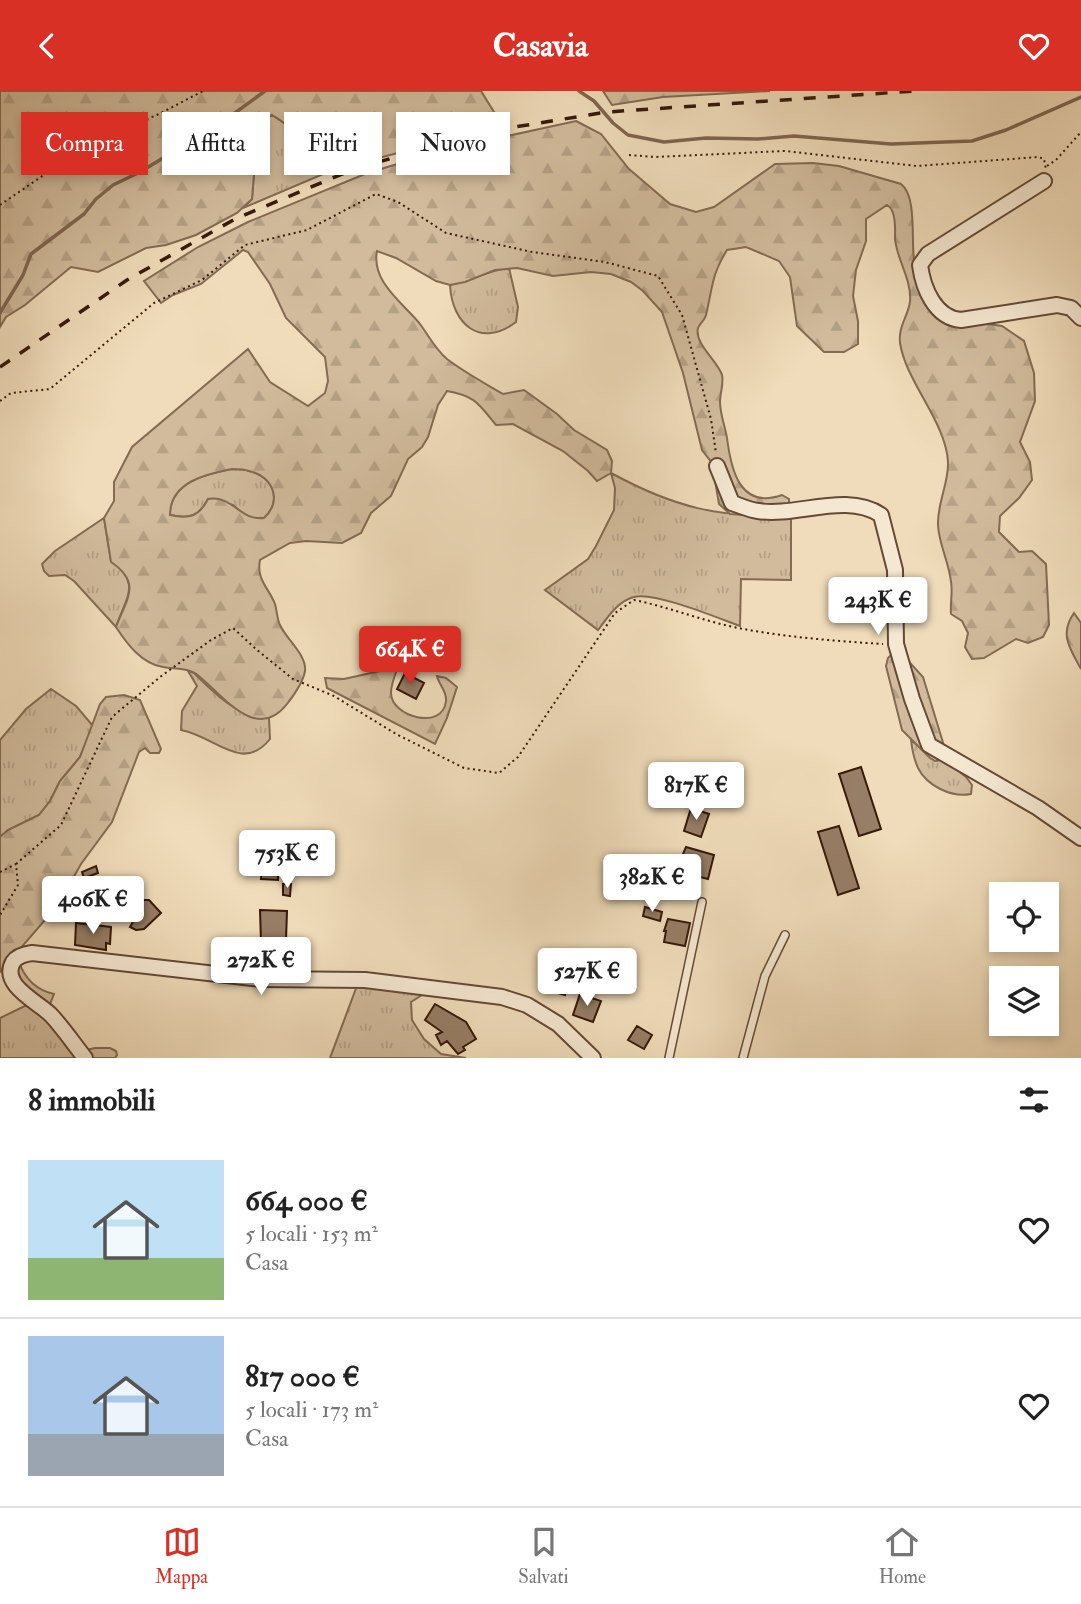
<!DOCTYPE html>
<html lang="it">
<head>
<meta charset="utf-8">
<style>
  body { margin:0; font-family:"IM FELL Double Pica",serif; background:#f6f6f6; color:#222; height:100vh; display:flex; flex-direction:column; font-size:26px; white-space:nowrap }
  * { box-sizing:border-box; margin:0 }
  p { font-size:23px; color:#767676 }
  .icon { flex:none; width:38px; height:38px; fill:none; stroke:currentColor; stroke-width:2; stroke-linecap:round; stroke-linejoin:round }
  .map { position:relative; height:967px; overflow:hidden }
  .drawer { display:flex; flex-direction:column; background:#fff; flex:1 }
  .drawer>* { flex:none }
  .top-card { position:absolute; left:21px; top:21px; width:700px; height:63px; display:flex; gap:14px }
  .fabs { position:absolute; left:989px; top:791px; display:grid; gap:14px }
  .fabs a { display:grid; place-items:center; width:70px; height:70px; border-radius:0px; background:#fff; box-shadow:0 4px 10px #0003; font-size:35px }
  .price { position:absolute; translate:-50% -60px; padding:0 16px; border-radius:7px; background:#fff; color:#222; font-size:23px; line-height:46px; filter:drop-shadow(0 2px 4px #0008) }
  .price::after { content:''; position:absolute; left:50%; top:42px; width:21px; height:16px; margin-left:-10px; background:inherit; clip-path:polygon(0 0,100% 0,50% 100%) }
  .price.on { background:#d93025; color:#fff }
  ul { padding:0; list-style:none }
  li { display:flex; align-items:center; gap:21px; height:175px; padding:0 28px }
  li+li { border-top:2px solid #e0e0e0 }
  li span { display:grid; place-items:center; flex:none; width:196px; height:140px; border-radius:0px; color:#555 }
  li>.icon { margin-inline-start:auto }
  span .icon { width:84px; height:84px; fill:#fffc; stroke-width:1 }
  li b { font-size:30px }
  h2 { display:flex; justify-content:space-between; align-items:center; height:84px; padding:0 28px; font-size:30px }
  .tag { padding:0 24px; border-radius:0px; background:#fff; box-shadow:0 4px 10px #0003; font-size:24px; line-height:63px }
  .tag.on { background:#d93025; color:#fff }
  header { display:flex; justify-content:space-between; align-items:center; height:91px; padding:0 28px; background:#d93025; color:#fff; font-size:32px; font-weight:700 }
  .dock { display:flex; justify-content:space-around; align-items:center; height:98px; border-top:2px solid #e0e0e0; background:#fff; font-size:19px; color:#767676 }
  .dock a { display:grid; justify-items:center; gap:4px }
  .dock .on { color:#d93025 }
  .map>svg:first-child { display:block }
  .grass { fill:url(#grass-tufts); stroke:#846a53; stroke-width:2 }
  .forest { fill:url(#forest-firs); stroke:#846a53; stroke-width:2; fill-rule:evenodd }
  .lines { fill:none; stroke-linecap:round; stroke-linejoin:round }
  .stream { stroke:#806550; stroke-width:3.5 }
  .building { fill:#977e66; stroke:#37180a; stroke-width:2 }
  .service-casing { stroke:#654936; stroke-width:10 }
  .minor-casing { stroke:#654936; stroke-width:18 }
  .path { stroke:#37180a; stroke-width:2; stroke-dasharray:2 3.5; stroke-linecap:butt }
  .service { stroke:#f5e8d2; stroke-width:7 }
  .minor { stroke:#f5e8d2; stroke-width:14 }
  .rail { stroke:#37180a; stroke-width:3.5; stroke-dasharray:12 12; stroke-linecap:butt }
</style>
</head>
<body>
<header><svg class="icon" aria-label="back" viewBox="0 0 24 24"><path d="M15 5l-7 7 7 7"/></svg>Casavia<svg class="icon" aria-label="heart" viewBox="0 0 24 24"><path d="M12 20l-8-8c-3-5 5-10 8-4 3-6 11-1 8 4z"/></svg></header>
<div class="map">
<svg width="1081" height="967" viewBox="0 0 1081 967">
  <defs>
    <pattern id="grass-tufts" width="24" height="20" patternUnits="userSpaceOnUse" patternTransform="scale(1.75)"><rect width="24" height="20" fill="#d1bb9c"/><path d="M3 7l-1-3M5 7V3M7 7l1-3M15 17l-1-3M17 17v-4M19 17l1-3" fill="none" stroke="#b4a085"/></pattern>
    <pattern id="forest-firs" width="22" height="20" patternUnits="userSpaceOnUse" patternTransform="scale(1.75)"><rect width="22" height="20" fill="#d1bb9c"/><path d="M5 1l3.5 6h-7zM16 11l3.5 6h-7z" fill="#b4a085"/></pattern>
  </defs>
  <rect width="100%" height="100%" fill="#f0dcba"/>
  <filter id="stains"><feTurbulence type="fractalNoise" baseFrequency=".00286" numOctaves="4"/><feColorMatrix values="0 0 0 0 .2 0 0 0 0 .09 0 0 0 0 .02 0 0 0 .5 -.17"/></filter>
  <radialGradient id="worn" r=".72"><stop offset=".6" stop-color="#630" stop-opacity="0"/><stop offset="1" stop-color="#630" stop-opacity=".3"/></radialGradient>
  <path class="grass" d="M 272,24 C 297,39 319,64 347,73 L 243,117 L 252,108 L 254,82 L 251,54 L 258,32 Z
    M 509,177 L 518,216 L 516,231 C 480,258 452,233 450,194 C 471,190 488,179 509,177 Z
    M 232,378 C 237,378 244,378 249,380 C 273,385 283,410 264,427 L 248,427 L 233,414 L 208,408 C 199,426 189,428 170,424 C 169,391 206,383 232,378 Z
    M 611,382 C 668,413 725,432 791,420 L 791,489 L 741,488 L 740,535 C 718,527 653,500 634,506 C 618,510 608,526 598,539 L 545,499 L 588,468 L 596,455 L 614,419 L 615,397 Z
    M 104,427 L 111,470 C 142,492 126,506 116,536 L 74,490 L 65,484 L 49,485 L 44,480 L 42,473 L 55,460 Z
    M 188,580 L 194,582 C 213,601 241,629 269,627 L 270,648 C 242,683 215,645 181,639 L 182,620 L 197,595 Z
    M 51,598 L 76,615 L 93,635 L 80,666 L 60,690 L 50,710 L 39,724 L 8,739 L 0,746 L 0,649 L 26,618 Z
    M 911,649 L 936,670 L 944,668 L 966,686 L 972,694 L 971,703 C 952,707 927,695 918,677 C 914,668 912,658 911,649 Z
    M 19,871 C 25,888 36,899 54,903 L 48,918 L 13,885 Z
    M 358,892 L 430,899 L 411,911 L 412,929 L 424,948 L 441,963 L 466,967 L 330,967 Z
    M 31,912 L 81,967 L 0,967 L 0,927 Z
    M 95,957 L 110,957 L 116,960 L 117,964 L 115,967 L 87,967 L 82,960 Z"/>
  <path class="forest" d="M 0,0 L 481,0 L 502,34 L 353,74 C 322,69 299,39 272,24 L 257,32 L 251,54 L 254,82 L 252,108 L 237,122 L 196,144 L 166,154 L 146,157 L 98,181 L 71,176 L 25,214 L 6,226 L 0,236 Z
    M 603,0 L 770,0 L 663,6 L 612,14 Z
    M 576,30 L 601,43 L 629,78 L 670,113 L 696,121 L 714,116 L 775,73 L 813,72 L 839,75 L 901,93 C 917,105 911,148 914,168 C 917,182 923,196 928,210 L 981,232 L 1002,235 L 1024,250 L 1034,282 L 1035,310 L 1020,351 L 1030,371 L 1032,389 L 1019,407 L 1000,425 L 999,441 L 1019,461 L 1032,460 L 1046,473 L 1049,534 L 1043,546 L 1028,552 L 1016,548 L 984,567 L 972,568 L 965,556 L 968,542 L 962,530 L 951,523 C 950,512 953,501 951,491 C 949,471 939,454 938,434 C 937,412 949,392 948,371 C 946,331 906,291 900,252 C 898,236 908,225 910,211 C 912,189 897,169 895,148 C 895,139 896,131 893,122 C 891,117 891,117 887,114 L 866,128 L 866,150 L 856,179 L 853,205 L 858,230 L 858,253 L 844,261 L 824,261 L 797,235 L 790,186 L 779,170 L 746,156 L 727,159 C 711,185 713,195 706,224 C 705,229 700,232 698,237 C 694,253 718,270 722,284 C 724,292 720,302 720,311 C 720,323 725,335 727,347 C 731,379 740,419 782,404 L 789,408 L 789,413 L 773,423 L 743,424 L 730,423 L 719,413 L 712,372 L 702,359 L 683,282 L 662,221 L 643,200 L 631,191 L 611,183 L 591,181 L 553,185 L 517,177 L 495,179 L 465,191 L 450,194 L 436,190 L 396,167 L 377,160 C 371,191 403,212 420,233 C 429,245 435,258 447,268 C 464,281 484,292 503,303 L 524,299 L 557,323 L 574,339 L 607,359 L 612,370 L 611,382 L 597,390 L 588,380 L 563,360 L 513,333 L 496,334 C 478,312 475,305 447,300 L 438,314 L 428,346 L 422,356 L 408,368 L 391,405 L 371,422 L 361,442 L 342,452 L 306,450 L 290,452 L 260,469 C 256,489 269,497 275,513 C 277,520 277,528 280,534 C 286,548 307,564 305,580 C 303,592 294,604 287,613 C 255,654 220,600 195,582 C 186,577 173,578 163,576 C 142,573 127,553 116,536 C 127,507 142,492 111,471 L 104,427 L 114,410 L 114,391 L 132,356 L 248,258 L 270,291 L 308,315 L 325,302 L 328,290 L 325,266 L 286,227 L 270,193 L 248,161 L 243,159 L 201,193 L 173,204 L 161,212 L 144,190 L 198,156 L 248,131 L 365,83 L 439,60 ZM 232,378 C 237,378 244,378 249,380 C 273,385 283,410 264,427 C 239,430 234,404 208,408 C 199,426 189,428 170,424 C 170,391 206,383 232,378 Z
    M 1074,522 L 1081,532 L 1081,578 C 1070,558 1059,543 1074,522 Z
    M 894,561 L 901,562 L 923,586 L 945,658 L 944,668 L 935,670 L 930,667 L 902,639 L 886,575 L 888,567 Z
    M 398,576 C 395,584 391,593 391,602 C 391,626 443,640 446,610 C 447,600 439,594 437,585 L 446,587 L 457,596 L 447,627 L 435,653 L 327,597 L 325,587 L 344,588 Z
    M 124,604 L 140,609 L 161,658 L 159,662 L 150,662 L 145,657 L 139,661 L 112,731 L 81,773 L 58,814 L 0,881 L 0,746 L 8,739 L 39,724 L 50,710 L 60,690 L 80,666 L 100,613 L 106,606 Z"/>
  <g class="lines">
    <path class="stream" d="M 579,0 L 594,10 L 613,32 L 628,44 L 664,51 L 706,47 L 758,48 L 794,45 L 891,53 L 972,50 L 1006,39 L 1081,6
      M 0,222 L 23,184 L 31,163 L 84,123 L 96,108 L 113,94 L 140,81 L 221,32 L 265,0"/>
  </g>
  <path class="building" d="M 405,582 L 424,592 L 416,608 L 397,598 Z
    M 861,676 L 881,738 L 859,745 L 839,683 Z
    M 691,717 L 709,723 L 701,746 L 684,740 Z
    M 839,735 L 859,797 L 838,804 L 818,741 Z
    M 686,756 L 714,764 L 708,788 L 680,781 L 683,770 L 680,770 Z
    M 262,768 L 278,769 L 278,789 L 261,788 Z
    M 285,769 L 294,770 L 294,779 L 284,779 Z
    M 96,775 L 98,782 L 84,787 L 82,781 Z
    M 283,793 L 291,793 L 290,805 L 283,804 Z
    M 134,809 L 149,809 L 161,822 L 144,838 L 136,839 L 130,836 L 134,829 L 130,825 L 135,819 Z
    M 645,816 L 662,821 L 660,830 L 643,825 Z
    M 260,819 L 287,820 L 286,849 L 276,849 L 276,852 L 261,852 Z
    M 668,828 L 690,832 L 685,855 L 664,851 L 666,840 L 664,840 Z
    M 76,832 L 111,836 L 110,853 L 106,852 L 106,859 L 75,854 Z
    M 561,891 L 568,893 L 565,904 L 558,902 Z
    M 580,903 L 601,910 L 593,931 L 573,924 Z
    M 435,913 L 466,931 L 476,948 L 463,956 L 465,959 L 458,963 L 447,950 L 441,954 L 436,944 L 442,941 L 425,929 Z
    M 637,935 L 652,944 L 644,958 L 628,949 Z"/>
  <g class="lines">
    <defs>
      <path id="service" d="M 669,967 L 702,811
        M 743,967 L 765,885 L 785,844"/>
      <path id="minor" d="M 1044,90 L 928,163 L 920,174 C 923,197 935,227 961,229 L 1057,214 L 1071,217 L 1081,227
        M 717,375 L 732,412 C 741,415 750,419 758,420 C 797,426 846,401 881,424 L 895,479 L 896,553 L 912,608 L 929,654 L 1038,717 L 1081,747
        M 85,967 C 74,953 63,937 51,924 C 38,911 0,894 13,871 C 17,865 25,863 32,862 L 260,888 L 365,889 L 502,906 L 527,914 L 558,933 L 593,967"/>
    </defs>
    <use href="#service" class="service-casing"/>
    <use href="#minor" class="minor-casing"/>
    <path class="path" d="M 629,64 L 655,66 L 785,60 L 917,75 L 1038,66 L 1044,68 L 1046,79
      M 1047,75 L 1056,69 L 1081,41
      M 0,114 L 89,53 L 159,23 L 203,0
      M 0,310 L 11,302 L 50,298 L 154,212 L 202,189 L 245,154 L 307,139 L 376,103 L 398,111 L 446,142 L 532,161 L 605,171 L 658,185 L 682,224 L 711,328 L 716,362
      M 16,773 L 61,734 L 112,626 L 160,586 L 211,549 L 233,537 L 257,559 L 293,588 L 334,605 L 396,643 L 464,677 L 499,682 L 518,666 L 615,522 L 634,509 C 669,516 703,530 738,537 C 785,546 834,550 883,553
      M 0,781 L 16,773 L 18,794 L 0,824"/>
    <use href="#service" class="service"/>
    <use href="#minor" class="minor"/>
    <path class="rail" d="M 0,276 L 127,189 L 235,128 L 354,78 L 484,41 L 607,21 L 915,0"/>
  </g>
  <rect width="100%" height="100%" filter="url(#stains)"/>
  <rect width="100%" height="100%" fill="url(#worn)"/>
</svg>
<div class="fabs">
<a><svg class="icon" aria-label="locate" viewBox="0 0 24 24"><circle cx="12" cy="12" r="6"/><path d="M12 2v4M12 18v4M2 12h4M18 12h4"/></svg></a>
<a><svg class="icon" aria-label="layers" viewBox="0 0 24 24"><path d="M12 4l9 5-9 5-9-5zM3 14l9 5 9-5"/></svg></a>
</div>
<b class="price" style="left:878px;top:546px">243K €</b>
<b class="price on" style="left:410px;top:595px">664K €</b>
<b class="price" style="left:696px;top:731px">817K €</b>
<b class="price" style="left:287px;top:799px">753K €</b>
<b class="price" style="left:652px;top:823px">382K €</b>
<b class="price" style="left:93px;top:845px">406K €</b>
<b class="price" style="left:261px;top:906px">272K €</b>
<b class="price" style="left:587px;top:917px">527K €</b>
<div class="top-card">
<a class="tag on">Compra</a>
<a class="tag">Affitta</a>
<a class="tag">Filtri</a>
<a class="tag">Nuovo</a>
</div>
</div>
<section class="drawer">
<h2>8 immobili<svg class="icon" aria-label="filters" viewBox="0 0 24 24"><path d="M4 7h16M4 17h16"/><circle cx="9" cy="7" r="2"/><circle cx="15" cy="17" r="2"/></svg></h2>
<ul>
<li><span style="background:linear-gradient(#bfe0f5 70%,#8fb573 0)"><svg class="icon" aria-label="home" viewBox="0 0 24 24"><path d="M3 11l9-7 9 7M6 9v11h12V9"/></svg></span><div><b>664 000 €</b><p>5 locali · 153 m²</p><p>Casa</p></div><svg class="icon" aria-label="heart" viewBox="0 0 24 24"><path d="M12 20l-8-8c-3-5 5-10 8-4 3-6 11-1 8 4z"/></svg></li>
<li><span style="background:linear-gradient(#a9c7e8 70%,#9aa5b1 0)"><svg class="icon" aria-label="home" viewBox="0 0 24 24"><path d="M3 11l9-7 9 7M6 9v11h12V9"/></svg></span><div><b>817 000 €</b><p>5 locali · 173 m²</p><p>Casa</p></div><svg class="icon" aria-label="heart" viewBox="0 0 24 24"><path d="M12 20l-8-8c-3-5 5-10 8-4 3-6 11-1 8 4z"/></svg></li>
</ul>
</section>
<nav class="dock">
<a class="on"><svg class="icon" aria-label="map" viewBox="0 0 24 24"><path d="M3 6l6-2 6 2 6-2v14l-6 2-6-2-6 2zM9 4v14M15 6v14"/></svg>Mappa</a>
<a><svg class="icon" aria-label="saved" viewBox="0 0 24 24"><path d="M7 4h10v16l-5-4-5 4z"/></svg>Salvati</a>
<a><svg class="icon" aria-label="home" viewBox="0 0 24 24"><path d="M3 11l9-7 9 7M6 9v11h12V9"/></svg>Home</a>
</nav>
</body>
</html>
